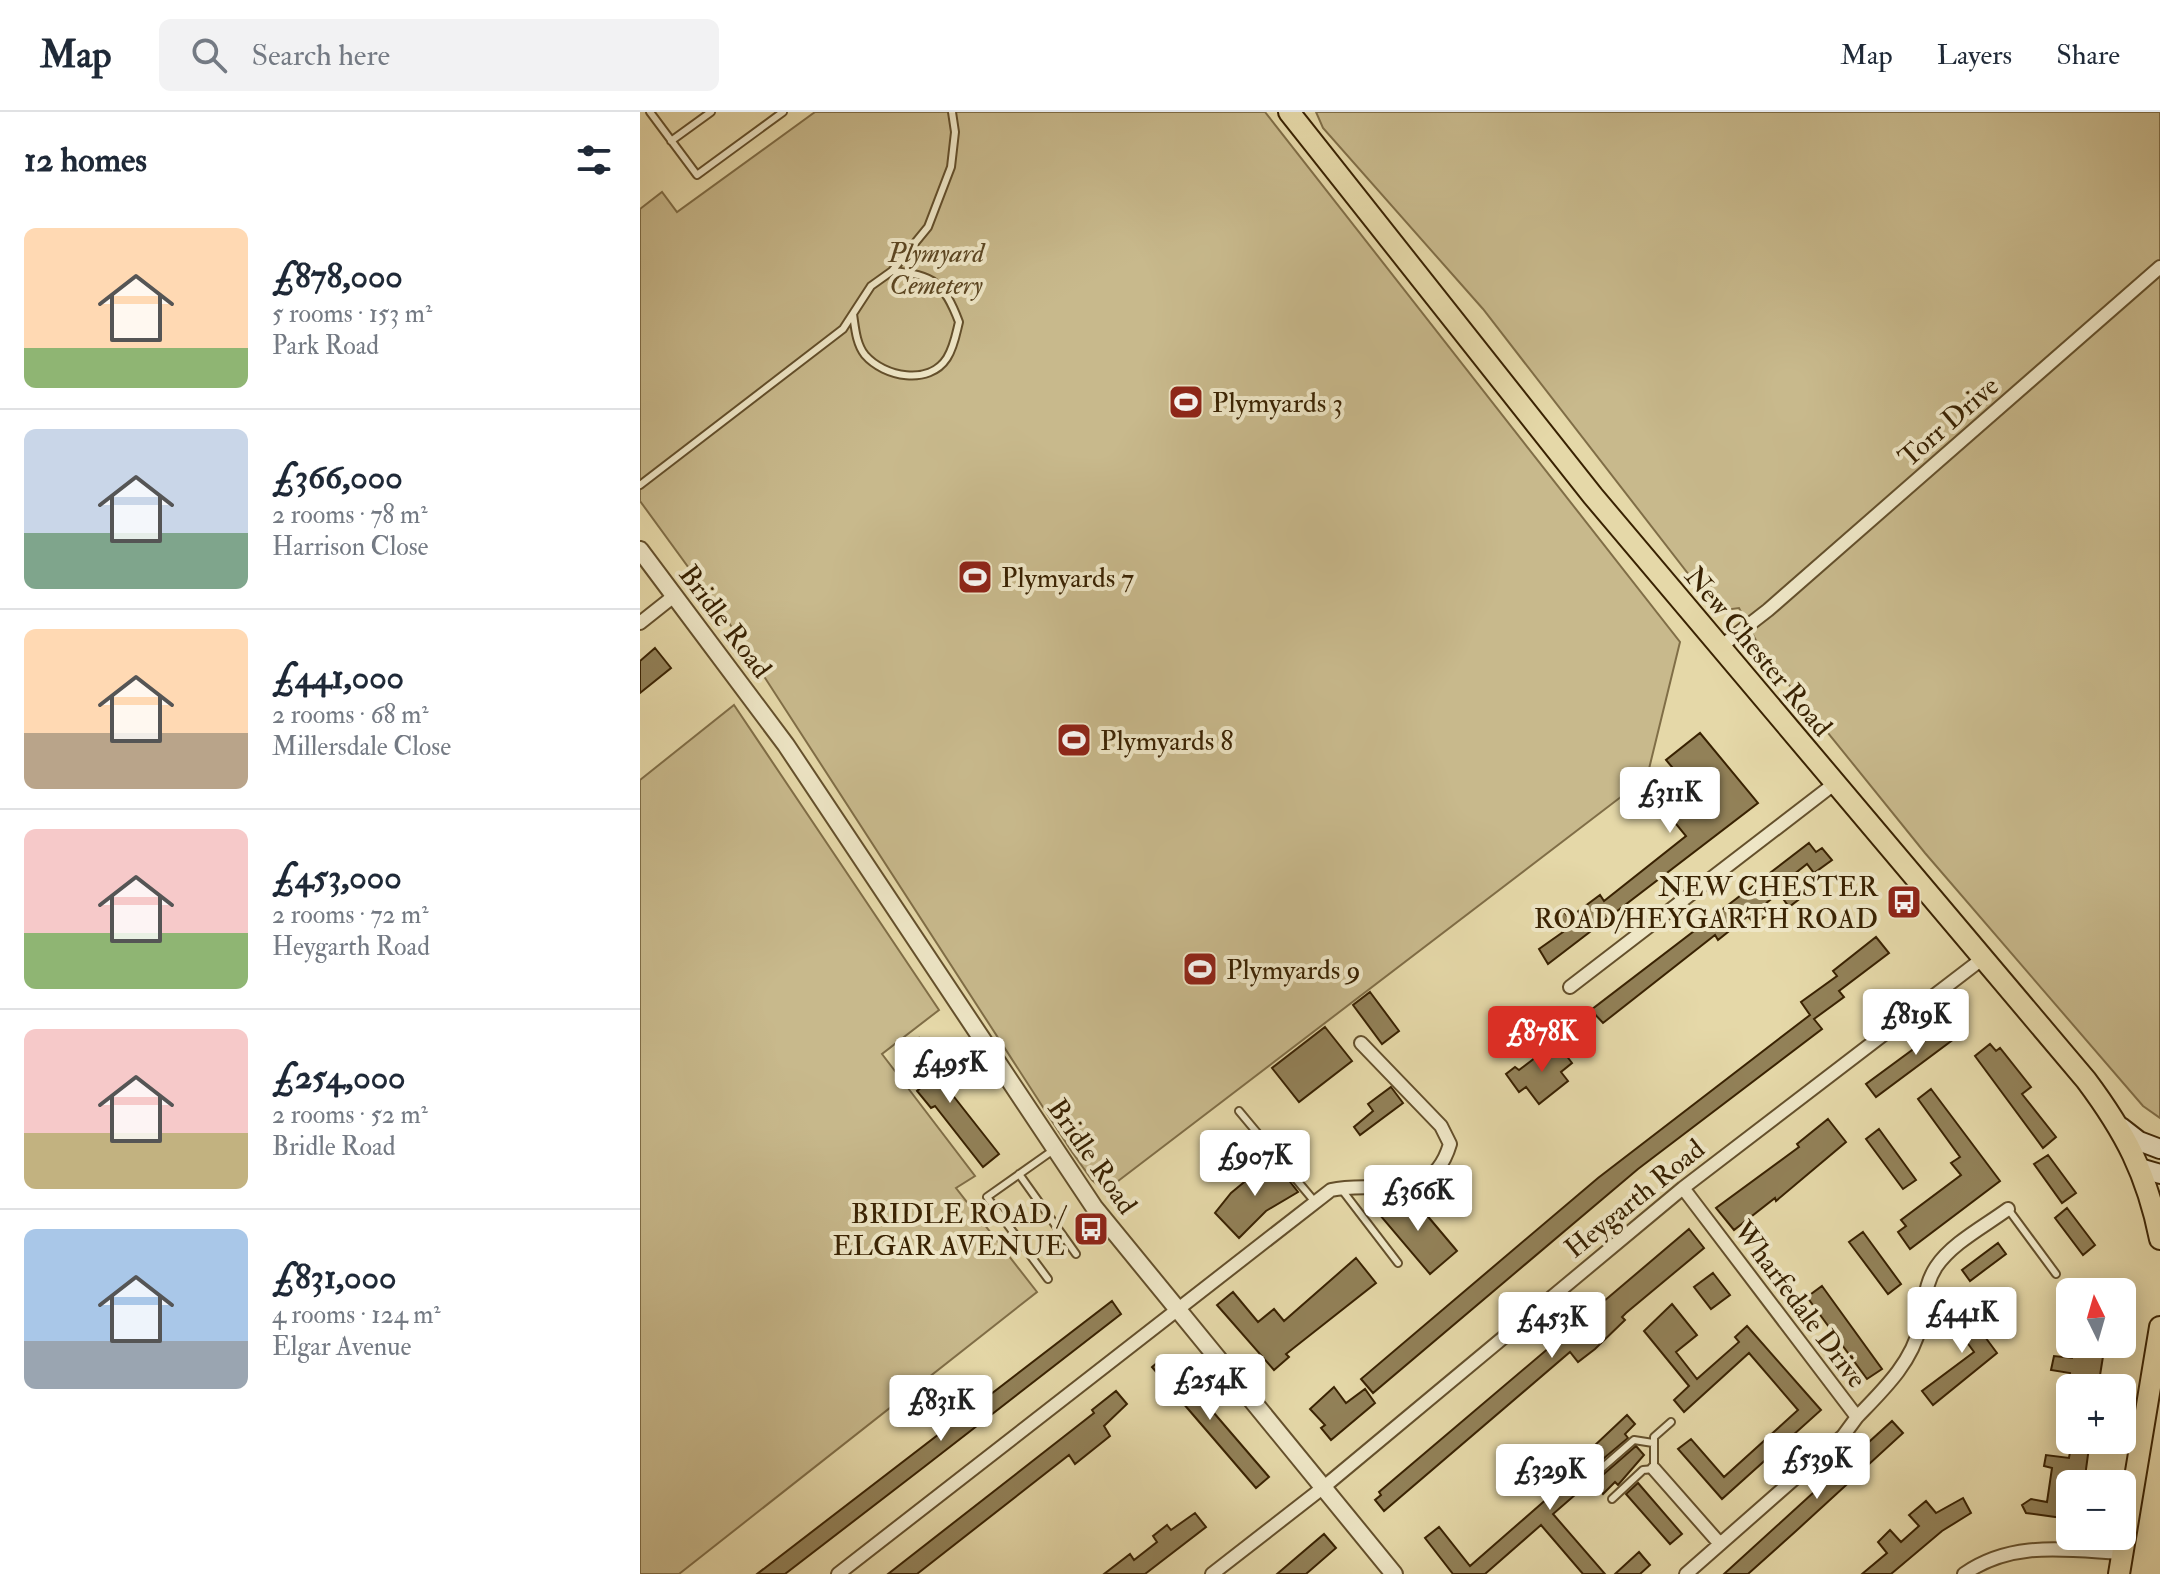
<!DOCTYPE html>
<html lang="en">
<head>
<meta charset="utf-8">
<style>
  body { margin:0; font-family:"IM FELL Double Pica",serif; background:#f2f2f3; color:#1f2937; height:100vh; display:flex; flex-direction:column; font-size:30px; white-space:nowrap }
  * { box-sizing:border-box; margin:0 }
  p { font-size:26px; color:#747a83 }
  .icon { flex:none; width:44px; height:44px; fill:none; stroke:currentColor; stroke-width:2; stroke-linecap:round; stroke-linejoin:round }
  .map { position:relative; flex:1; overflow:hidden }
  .side { display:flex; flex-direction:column; background:#fff; width:640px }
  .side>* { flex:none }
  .needle { width:52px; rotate:355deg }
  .controls { position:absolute; left:1416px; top:1166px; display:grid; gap:16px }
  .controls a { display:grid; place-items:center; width:80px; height:80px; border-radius:12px; background:#fff; box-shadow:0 4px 20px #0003; font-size:40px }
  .price { position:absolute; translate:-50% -68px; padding:0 18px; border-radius:8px; background:#fff; color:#222; font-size:26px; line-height:52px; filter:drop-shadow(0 2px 4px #0008) }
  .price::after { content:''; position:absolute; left:50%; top:48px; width:24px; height:18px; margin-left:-12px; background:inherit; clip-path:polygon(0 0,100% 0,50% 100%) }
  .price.on { background:#d93025; color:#fff }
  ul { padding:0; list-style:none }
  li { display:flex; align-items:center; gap:24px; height:200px; padding:0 24px }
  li+li { border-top:2px solid #e0e1e3 }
  li span { display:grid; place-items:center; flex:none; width:224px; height:160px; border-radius:12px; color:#555 }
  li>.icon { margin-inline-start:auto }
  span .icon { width:96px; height:96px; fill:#fffc; stroke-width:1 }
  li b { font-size:34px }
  h2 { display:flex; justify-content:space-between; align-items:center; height:96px; padding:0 24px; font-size:34px }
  header { display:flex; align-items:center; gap:48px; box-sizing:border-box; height:112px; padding:0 40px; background:#fff; border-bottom:2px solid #e0e1e3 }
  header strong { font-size:38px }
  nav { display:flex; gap:44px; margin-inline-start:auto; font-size:28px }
  .search { width:560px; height:72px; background:#f2f2f3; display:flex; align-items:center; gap:20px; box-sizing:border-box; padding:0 28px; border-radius:12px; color:#747a83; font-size:30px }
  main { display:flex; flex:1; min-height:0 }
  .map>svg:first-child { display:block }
  .green { fill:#c8b98c; stroke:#806e47; stroke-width:2 }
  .building { fill:#928158; stroke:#392202; stroke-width:2 }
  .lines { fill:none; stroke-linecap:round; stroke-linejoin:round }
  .service-casing { stroke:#64502c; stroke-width:10 }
  .minor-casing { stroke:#64502c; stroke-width:16 }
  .tertiary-casing { stroke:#64502c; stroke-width:20 }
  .secondary-casing { stroke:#392202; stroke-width:22 }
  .trunk-casing { stroke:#392202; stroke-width:24 }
  .service { stroke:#eee6c6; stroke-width:6 }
  .minor { stroke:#eee6c6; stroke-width:12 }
  .tertiary { stroke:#eee6c6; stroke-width:16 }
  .secondary { stroke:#eee6c6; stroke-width:18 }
  .trunk { stroke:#e5d8a8; stroke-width:20 }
  .labels { text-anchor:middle; stroke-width:8; stroke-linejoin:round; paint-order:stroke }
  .park-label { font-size:28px; font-style:italic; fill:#5d4824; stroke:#eee6c6 }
  .poi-label { font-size:28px; fill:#392202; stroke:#eee6c6; text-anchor:start }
  .street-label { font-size:28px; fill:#392202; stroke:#eee6c6 }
</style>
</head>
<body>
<header>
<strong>Map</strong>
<div class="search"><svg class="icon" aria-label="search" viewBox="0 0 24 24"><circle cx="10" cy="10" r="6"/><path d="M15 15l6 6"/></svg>Search here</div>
<nav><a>Map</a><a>Layers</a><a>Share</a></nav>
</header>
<main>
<section class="side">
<h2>12 homes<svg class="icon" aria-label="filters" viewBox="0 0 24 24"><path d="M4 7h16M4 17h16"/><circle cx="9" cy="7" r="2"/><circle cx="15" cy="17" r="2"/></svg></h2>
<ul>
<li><span style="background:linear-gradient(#ffd9b3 75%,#8fb573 0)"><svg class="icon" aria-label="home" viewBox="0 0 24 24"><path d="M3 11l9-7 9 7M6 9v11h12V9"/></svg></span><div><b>£878,000</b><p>5 rooms · 153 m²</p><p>Park Road</p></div></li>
<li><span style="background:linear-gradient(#c9d6e8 65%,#7fa58c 0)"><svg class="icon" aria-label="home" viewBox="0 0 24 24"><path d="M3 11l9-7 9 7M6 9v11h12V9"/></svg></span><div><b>£366,000</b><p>2 rooms · 78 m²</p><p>Harrison Close</p></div></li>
<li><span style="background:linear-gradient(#ffd9b3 65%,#b9a48a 0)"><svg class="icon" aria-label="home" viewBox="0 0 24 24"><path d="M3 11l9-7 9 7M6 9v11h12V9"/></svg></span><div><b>£441,000</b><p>2 rooms · 68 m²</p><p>Millersdale Close</p></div></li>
<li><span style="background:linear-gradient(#f6c9c9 65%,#8fb573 0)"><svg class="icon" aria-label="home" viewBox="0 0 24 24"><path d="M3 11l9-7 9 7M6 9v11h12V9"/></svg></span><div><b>£453,000</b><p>2 rooms · 72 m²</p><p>Heygarth Road</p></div></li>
<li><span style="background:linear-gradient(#f6c9c9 65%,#c2b280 0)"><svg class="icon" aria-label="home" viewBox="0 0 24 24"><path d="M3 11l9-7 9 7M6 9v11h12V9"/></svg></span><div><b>£254,000</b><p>2 rooms · 52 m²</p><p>Bridle Road</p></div></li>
<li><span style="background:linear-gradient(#a9c7e8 70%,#9aa5b1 0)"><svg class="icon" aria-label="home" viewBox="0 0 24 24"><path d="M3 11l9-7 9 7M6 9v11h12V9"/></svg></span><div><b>£831,000</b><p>4 rooms · 124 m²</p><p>Elgar Avenue</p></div></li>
</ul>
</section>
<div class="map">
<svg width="1520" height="1462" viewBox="0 0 1520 1462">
  <rect width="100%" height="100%" fill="#e5d8a8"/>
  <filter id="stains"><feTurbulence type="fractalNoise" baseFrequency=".0025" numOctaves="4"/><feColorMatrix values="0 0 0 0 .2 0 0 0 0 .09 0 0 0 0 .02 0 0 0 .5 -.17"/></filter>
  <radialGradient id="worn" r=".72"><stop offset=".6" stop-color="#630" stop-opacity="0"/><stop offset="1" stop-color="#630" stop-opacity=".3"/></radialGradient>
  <path class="green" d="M 175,0 L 625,0 L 1040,530 L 1007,665 L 465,1079 L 452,1068 L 432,1040 L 94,518 L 0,389 L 0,97 L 22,80 L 37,100 Z
    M 676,0 L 1520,0 L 1520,1006 L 1503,994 L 1285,741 L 1121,538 L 1099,496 L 1077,499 L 843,197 L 683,16 Z
    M 94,593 L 299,898 L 242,942 L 335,1064 L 316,1076 L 397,1180 L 39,1462 L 0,1462 L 0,668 Z"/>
  <path class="building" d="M 15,536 L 31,556 L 0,581 L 0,549 Z
    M 1060,621 L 1118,691 L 908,852 L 899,837 L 923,820 L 913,806 L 923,799 L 929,806 L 960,783 L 964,789 L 1046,724 L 1032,707 L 1043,700 L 1027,682 L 1044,669 L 1026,648 Z
    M 1169,731 L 1176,740 L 1182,736 L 1192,748 L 1174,761 L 1167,752 L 1148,767 L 1162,785 L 1149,795 L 1139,781 L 1120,796 L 1126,804 L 1114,812 L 1108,804 L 1078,828 L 1075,823 L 963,911 L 951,898 Z
    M 1236,825 L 1249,841 L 1199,879 L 1204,885 L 1174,907 L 1182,917 L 998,1057 L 733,1281 L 721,1267 L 958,1066 L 1170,903 L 1161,890 L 1197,864 L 1193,859 Z
    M 730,880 L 759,919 L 742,932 L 713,893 Z
    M 1317,905 L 1326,918 L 1236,985 L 1226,972 Z
    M 685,915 L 712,949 L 659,990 L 632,956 Z
    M 279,926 L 315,978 L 311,981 L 359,1042 L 343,1055 L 295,994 L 291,996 L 277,979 L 290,968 L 266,937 Z
    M 916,930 L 932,951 L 921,960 L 928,969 L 899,992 L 886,975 L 879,980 L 866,962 L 875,955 L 879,958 Z
    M 1350,932 L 1356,939 L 1360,936 L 1391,975 L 1382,982 L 1416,1025 L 1403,1036 L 1335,944 Z
    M 751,975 L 763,991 L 720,1023 L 714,1015 L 733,999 L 728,992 Z
    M 1291,977 L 1360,1069 L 1270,1137 L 1258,1120 L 1266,1114 L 1261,1108 L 1321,1063 L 1311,1051 L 1320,1045 L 1278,987 Z
    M 1188,1007 L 1206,1030 L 1136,1089 L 1135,1086 L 1094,1118 L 1076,1096 L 1159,1035 L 1157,1032 Z
    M 1239,1017 L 1276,1068 L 1263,1077 L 1226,1027 Z
    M 1408,1043 L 1436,1081 L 1422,1091 L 1394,1052 Z
    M 632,1047 L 658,1080 L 626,1099 L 599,1126 L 575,1101 L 591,1081 Z
    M 769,1082 L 817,1139 L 790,1162 L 739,1102 L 761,1084 Z
    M 1427,1096 L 1455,1133 L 1443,1143 L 1415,1106 Z
    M 1049,1117 L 1064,1136 L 986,1201 L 982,1205 L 985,1208 L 955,1237 L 938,1250 L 930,1240 L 744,1399 L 735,1388 L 741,1383 L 739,1380 Z
    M 1223,1120 L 1261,1172 L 1248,1182 L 1209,1130 Z
    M 1358,1131 L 1366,1142 L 1330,1169 L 1322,1158 Z
    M 716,1146 L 736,1171 L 646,1242 L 649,1245 L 634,1258 L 577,1193 L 593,1180 L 618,1210 L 634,1197 L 644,1209 Z
    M 1073,1161 L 1090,1183 L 1071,1197 L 1054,1175 Z
    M 1182,1174 L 1242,1257 L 1227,1267 L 1167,1185 Z
    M 472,1189 L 481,1202 L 284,1355 L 145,1462 L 117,1462 Z
    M 1319,1190 L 1357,1241 L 1293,1293 L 1282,1279 L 1334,1240 L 1305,1200 Z
    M 1032,1192 L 1057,1223 L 1036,1240 L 1057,1267 L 1099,1230 L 1095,1225 L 1107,1214 L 1181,1298 L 1082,1387 L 1038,1337 L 1051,1327 L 1084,1365 L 1158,1298 L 1109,1241 L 1044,1300 L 1034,1288 L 1049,1274 L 1004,1219 Z
    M 1446,1232 L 1465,1232 L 1458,1276 L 1428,1276 L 1430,1261 L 1411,1258 L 1414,1244 L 1432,1246 L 1433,1241 L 1444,1242 Z
    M 525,1244 L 629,1365 L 616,1376 L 512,1255 Z
    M 694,1275 L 706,1291 L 725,1277 L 735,1291 L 691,1328 L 681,1316 L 685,1313 L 670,1297 Z
    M 476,1279 L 487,1292 L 464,1314 L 470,1324 L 435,1352 L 429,1343 L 277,1462 L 248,1462 L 454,1301 L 452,1298 Z
    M 987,1303 L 995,1312 L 985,1322 L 988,1326 L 951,1357 L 949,1364 L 958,1367 L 996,1334 L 1004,1343 L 978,1373 L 975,1370 L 963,1382 L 951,1369 L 913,1402 L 965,1462 L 943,1462 L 901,1413 L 845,1462 L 813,1462 L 785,1426 L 799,1415 L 830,1454 L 941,1357 L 936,1351 Z
    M 1252,1309 L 1263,1321 L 1156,1419 L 1108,1462 L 1084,1462 Z
    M 1432,1328 L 1450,1328 L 1444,1372 L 1430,1372 L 1430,1407 L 1386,1401 L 1382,1393 L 1391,1387 L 1407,1390 L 1412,1356 L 1404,1354 L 1406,1343 L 1429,1346 Z
    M 998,1371 L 1042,1422 L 1030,1432 L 986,1382 Z
    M 1323,1386 L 1331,1401 L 1302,1419 L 1251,1462 L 1222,1462 L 1247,1441 L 1238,1430 L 1250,1418 L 1261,1430 L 1279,1414 L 1269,1403 L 1286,1389 L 1296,1401 Z
    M 555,1401 L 566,1415 L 505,1462 L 464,1462 L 490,1442 L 494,1448 L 517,1430 L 513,1424 L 527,1413 L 531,1418 Z
    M 684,1422 L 696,1436 L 666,1462 L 637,1462 Z
    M 999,1440 L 1010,1453 L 1000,1462 L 975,1462 Z"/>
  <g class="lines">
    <defs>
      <path id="service" d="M 10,0 L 57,63 L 143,0
        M 31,29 L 71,0
        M 213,202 C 215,215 216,232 225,243 C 244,265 289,274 307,246 C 314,235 316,222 319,210 C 304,171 294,163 252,159
        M 0,373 L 203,217 L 231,174 L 252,159 L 288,115 L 311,55 L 315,20 L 312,0
        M 599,999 L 675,1090
        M 379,1062 L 436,1142
        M 702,1078 L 758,1151
        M 1368,1097 L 1416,1162
        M 408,1167 L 347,1085 L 412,1039
        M 955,1362 L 994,1328 L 1013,1331
        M 972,1387 L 1003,1358 L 1014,1357 L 1014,1325 L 1031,1310"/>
      <path id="minor" d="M 0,511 L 34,484
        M 1079,536 L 1128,498 L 1520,155
        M 930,875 L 1194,672
        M 1043,1076 L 1217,1305 L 1203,1324 L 1046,1462
        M 1217,1305 C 1242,1279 1272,1251 1280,1214 C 1286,1193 1283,1175 1296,1155 C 1312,1131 1345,1114 1368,1097
        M 1014,1357 L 1080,1432
        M 198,1462 L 691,1078 C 737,1067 791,1096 810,1032 L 801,1014 L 721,931
        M 572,1462 L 685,1374 L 1043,1076 L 1342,847
        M 1324,1462 C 1373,1428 1426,1438 1483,1441"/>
      <path id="tertiary" d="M 0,438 L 146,633 L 454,1095 L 754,1462"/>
      <path id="secondary" d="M 1481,1015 L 1499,1029 L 1520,1037
        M 1500,1056 L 1520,1062"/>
      <path id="trunk" d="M 649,0 L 953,384 L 1446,968 C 1485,1020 1507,1062 1520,1127
        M 1479,1462 L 1520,1215"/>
    </defs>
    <use href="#service" class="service-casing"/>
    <use href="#minor" class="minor-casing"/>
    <use href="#tertiary" class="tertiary-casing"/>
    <use href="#secondary" class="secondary-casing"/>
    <use href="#trunk" class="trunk-casing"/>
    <use href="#service" class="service"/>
    <use href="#minor" class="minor"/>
    <use href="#tertiary" class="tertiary"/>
    <use href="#secondary" class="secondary"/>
    <use href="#trunk" class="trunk"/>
  </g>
  <defs>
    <symbol id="stadium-square" viewBox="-11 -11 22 22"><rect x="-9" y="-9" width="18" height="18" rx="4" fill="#8f2418" stroke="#eee6c6"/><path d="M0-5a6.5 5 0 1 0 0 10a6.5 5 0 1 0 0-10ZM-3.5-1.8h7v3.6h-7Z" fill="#fff"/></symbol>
    <symbol id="bus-square" viewBox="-11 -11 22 22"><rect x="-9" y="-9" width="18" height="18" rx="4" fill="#8f2418" stroke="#eee6c6"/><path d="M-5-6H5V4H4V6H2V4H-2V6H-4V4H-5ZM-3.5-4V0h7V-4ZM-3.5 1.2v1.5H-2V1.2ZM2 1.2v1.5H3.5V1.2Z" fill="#fff"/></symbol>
  </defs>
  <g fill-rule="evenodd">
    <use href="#stadium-square" x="526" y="270" width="40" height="40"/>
    <use href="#stadium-square" x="315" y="445" width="40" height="40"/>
    <use href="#stadium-square" x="414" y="608" width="40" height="40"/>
    <use href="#bus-square" x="1244" y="770" width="40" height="40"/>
    <use href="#stadium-square" x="540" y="837" width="40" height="40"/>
    <use href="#bus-square" x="431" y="1097" width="40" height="40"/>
  </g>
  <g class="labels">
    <g class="park-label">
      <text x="296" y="150">Plymyard<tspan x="296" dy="32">Cemetery</tspan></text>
    </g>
    <g class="poi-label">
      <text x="572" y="300">Plymyards 3</text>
      <text x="361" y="475">Plymyards 7</text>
      <text x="460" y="638">Plymyards 8</text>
      <text x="1238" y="784" text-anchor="end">NEW CHESTER<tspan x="1238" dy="32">ROAD/HEYGARTH ROAD</tspan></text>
      <text x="586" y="867">Plymyards 9</text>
      <text x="425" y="1111" text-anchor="end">BRIDLE ROAD /<tspan x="425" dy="32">ELGAR AVENUE</tspan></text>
    </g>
    <g class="street-label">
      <text transform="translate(1308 309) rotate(-41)" y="10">Torr Drive</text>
      <text transform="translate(86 509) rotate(53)" y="10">Bridle Road</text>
      <text transform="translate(1119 539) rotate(50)" y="10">New Chester Road</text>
      <text transform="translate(453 1044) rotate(55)" y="10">Bridle Road</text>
      <text transform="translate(994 1086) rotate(-39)" y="10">Heygarth Road</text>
      <text transform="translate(1161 1192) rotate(53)" y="10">Wharfedale Drive</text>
    </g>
  </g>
  <rect width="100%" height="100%" filter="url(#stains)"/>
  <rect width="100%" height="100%" fill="url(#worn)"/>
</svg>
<div class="controls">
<a><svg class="needle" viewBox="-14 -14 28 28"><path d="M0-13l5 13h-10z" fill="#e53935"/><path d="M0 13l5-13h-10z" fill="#747a83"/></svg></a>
<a>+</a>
<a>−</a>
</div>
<b class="price" style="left:1030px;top:723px">£311K</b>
<b class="price" style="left:1276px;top:945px">£819K</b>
<b class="price on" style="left:902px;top:962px">£878K</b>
<b class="price" style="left:310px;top:993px">£495K</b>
<b class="price" style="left:615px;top:1086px">£907K</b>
<b class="price" style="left:778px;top:1121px">£366K</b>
<b class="price" style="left:1322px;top:1243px">£441K</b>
<b class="price" style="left:912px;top:1248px">£453K</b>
<b class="price" style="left:570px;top:1310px">£254K</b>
<b class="price" style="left:301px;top:1331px">£831K</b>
<b class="price" style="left:1177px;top:1389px">£539K</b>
<b class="price" style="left:910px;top:1400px">£329K</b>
</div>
</main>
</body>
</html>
